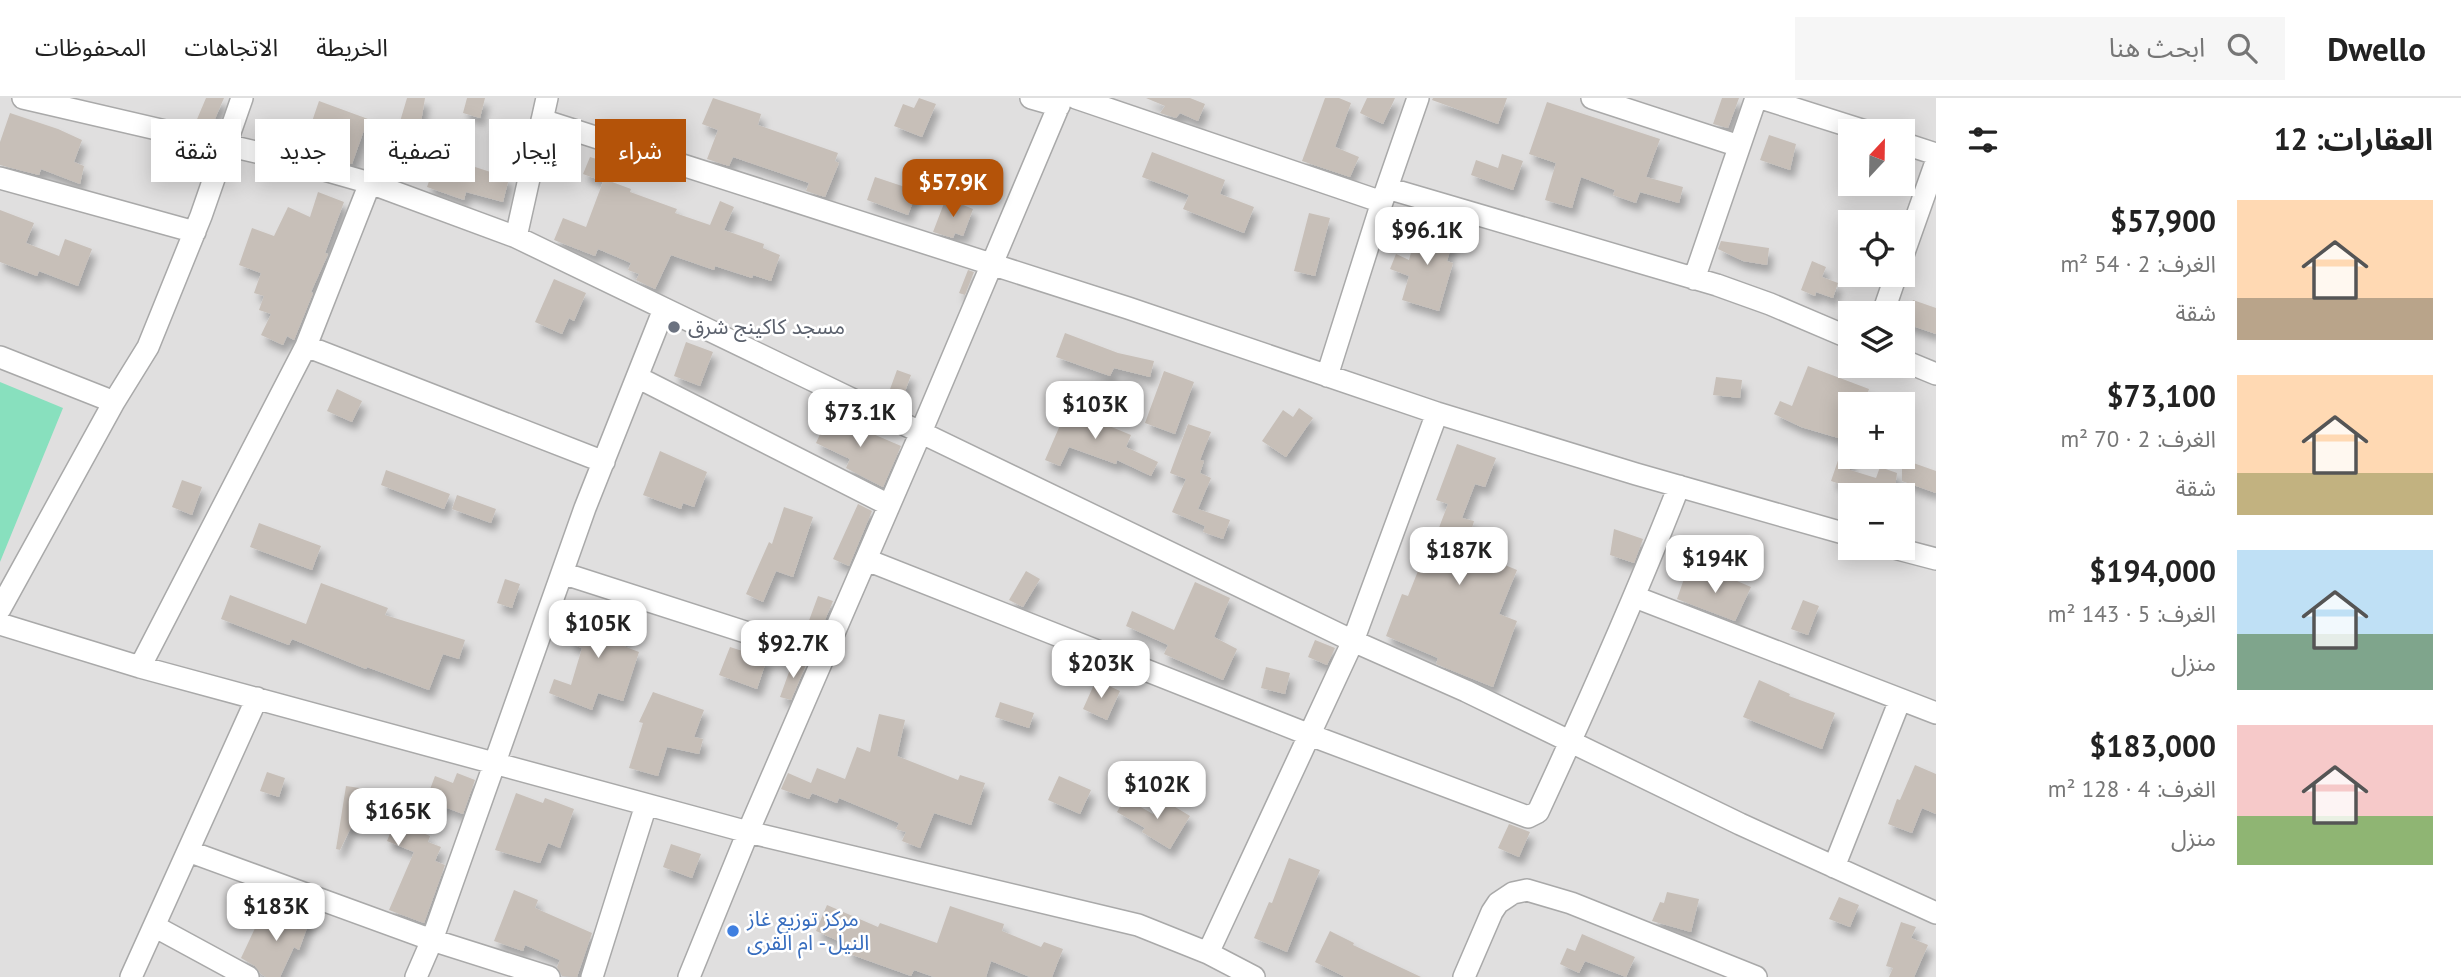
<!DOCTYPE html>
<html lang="ar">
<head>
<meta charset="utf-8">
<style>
  body { margin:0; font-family:"PT Sans","Noto Sans Arabic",sans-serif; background:#f6f6f6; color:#222; direction:rtl; height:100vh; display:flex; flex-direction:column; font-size:26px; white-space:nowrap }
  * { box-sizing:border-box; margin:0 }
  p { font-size:23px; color:#767676 }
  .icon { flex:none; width:38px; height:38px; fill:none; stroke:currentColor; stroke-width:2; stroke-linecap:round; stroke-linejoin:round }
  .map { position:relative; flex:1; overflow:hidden; direction:ltr }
  .drawer { display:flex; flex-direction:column; background:#fff; width:525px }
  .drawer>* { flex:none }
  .banner { position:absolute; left:21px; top:21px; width:665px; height:63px; direction:rtl; display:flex; gap:14px }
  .needle { width:46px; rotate:22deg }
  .tools { position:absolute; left:1838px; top:21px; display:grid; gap:14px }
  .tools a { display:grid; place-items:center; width:77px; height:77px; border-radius:0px; background:#fff; box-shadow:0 4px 18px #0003; font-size:35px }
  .price { position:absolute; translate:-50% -60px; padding:0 16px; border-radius:14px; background:#fff; color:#222; font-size:23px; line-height:46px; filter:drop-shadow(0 2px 4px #0008) }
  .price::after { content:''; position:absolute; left:50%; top:42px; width:21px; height:16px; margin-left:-10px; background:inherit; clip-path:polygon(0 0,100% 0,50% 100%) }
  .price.current { background:#b45309; color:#fff }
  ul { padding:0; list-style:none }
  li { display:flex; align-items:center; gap:21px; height:175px; padding:0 28px }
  li span { display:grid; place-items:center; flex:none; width:196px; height:140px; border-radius:0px; color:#555 }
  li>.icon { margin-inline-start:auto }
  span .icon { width:84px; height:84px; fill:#fffc; stroke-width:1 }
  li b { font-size:30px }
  h2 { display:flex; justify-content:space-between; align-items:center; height:84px; padding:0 28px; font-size:30px }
  .pill { padding:0 24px; border-radius:0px; background:#fff; box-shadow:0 4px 18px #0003; font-size:24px; line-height:63px }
  .pill.current { background:#b45309; color:#fff }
  header { display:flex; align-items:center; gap:42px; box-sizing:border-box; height:98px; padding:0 35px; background:#fff; border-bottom:2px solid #e0e0e0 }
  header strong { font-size:33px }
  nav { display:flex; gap:38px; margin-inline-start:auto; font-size:24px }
  .search { width:490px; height:63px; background:#f6f6f6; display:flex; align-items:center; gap:18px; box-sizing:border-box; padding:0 24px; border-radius:0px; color:#767676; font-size:26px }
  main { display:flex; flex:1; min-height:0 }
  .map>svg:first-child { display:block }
  .residential { fill:#e0dfdf; fill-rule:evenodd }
  .pitch { fill:#88e0be }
  .building { fill:#c7bfb8; filter:url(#shadow) }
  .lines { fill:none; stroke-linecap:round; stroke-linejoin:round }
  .minor-casing { stroke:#a9a9a9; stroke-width:24 }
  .minor { stroke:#fff; stroke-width:21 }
  .worship-dot { fill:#6b7280; stroke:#fff; stroke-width:2.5 }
  .shop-dot { fill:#3f7fe0; stroke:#fff; stroke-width:2.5 }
  .labels { text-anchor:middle; stroke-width:5; stroke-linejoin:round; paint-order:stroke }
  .worship-label { font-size:21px; fill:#5b616d; stroke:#fff; text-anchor:start }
  .shop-label { font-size:21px; fill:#366cbe; stroke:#fff; text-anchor:start }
</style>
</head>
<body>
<header>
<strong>Dwello</strong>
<div class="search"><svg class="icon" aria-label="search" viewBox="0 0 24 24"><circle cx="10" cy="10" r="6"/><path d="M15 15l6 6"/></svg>ابحث هنا</div>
<nav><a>الخريطة</a><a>الاتجاهات</a><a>المحفوظات</a></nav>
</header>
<main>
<section class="drawer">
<h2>العقارات: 12<svg class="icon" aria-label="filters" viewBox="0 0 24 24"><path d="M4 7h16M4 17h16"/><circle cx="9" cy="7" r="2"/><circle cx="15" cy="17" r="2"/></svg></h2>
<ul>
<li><span style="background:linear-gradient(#ffd9b3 70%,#b9a48a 0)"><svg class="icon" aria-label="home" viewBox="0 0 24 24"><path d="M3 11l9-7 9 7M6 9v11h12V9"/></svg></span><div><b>$57,900</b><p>الغرف: 2 · 54 m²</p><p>شقة</p></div></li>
<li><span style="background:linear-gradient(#ffd9b3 70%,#c2b280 0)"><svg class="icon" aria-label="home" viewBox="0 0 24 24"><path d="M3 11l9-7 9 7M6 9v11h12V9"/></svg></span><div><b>$73,100</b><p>الغرف: 2 · 70 m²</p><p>شقة</p></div></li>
<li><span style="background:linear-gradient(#bfe0f5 60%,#7fa58c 0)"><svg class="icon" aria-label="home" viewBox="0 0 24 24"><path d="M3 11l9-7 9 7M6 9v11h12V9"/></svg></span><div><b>$194,000</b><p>الغرف: 5 · 143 m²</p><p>منزل</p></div></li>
<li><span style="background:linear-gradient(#f6c9c9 65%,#8fb573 0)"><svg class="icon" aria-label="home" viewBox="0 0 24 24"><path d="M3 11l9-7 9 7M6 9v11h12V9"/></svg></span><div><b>$183,000</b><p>الغرف: 4 · 128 m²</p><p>منزل</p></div></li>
</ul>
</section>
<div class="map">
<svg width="1936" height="879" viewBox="0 0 1936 879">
  <defs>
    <filter id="shadow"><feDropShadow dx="4.5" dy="8" stdDeviation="3.5" flood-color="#0004"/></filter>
  </defs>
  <rect width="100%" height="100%" fill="#f2efe9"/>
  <path class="residential" d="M 0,0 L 1936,0 L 1936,879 L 0,879 ZM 1850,33 L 1902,33 L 1902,86 L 1850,86 ZM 1850,124 L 1902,124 L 1902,177 L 1850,177 ZM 1850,215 L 1902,215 L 1902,268 L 1850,268 ZM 1850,306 L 1902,306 L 1902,359 L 1850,359 ZM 1850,397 L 1902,397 L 1902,450 L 1850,450 Z"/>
  <path class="pitch" d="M 0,284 L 63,310 L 0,464 Z"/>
  <path class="building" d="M 206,0 L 224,0 L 211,30 L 195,26 Z
    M 407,0 L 425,0 L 417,48 L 396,37 Z
    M 467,0 L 485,0 L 480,20 L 463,15 Z
    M 713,0 L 761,16 L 758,27 L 838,55 L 835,63 L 839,65 L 825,99 L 806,93 L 809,85 L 733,59 L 729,68 L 707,61 L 718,32 L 702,26 Z
    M 919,0 L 936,6 L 922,39 L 894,28 L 903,6 L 914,10 Z
    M 1146,0 L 1190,0 L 1205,6 L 1198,23 L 1180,15 L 1176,20 L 1160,15 L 1165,8 Z
    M 1325,0 L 1339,0 L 1351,5 L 1335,49 L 1359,59 L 1350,79 L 1302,63 Z
    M 1367,0 L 1395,0 L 1383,26 L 1360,15 Z
    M 1433,0 L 1507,0 L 1498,26 L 1432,2 Z
    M 1722,0 L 1739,0 L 1728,30 L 1713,26 Z
    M 319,3 L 368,21 L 352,66 L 325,57 L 327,52 L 305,44 Z
    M 1547,4 L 1660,41 L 1646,79 L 1683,89 L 1679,105 L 1640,94 L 1636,105 L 1613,97 L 1615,92 L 1581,79 L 1572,110 L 1545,102 L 1556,65 L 1529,56 Z
    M 10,15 L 58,31 L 82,42 L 74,64 L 84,68 L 80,86 L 41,71 L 39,77 L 0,67 L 0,44 Z
    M 1769,37 L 1796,46 L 1790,72 L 1760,62 Z
    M 1152,54 L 1225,82 L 1220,96 L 1254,109 L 1244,135 L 1183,111 L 1189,97 L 1142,79 Z
    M 1502,56 L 1523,63 L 1513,92 L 1471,77 L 1476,62 L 1498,70 Z
    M 438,57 L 509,80 L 503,104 L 466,94 L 464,102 L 427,89 Z
    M 590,59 L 609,65 L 602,83 L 583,76 Z
    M 875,79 L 917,93 L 908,117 L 867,102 Z
    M 604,81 L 631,91 L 630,94 L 677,111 L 675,115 L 710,127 L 720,103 L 734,109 L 724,132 L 764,146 L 763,150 L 780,157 L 771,183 L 753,177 L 752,180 L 715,168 L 714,172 L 671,157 L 655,191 L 636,182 L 639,176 L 628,172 L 631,165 L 598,151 L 595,158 L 554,142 L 563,120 L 586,129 Z
    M 318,94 L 344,104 L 325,155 L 328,156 L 311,194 L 313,195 L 294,242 L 287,238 L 283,247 L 261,237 L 271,216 L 259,212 L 264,198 L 254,195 L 261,175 L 239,167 L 252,130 L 274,138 L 288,109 L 310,119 Z
    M 946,100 L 973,111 L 963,138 L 955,135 L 953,140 L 933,134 Z
    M 0,112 L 34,125 L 26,145 L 59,158 L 65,141 L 92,151 L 78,188 L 39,173 L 37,178 L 0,164 Z
    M 1309,115 L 1330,120 L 1315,178 L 1294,173 Z
    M 1419,126 L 1455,136 L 1447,163 L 1453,165 L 1439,213 L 1402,202 L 1409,178 L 1390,171 L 1396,156 L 1409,162 Z
    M 1721,143 L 1769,150 L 1767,167 L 1743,163 L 1718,151 Z
    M 1812,163 L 1826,169 L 1822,179 L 1838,185 L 1833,200 L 1816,194 L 1815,198 L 1801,192 Z
    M 968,172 L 974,174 L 965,197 L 959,195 Z
    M 554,181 L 586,195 L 574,223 L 569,220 L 562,236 L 535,224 Z
    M 1913,202 L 1936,210 L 1936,236 L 1904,225 Z
    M 1065,235 L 1118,255 L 1154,263 L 1150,279 L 1114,270 L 1110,278 L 1056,259 Z
    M 686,244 L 713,254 L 700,288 L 674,278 Z
    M 1808,268 L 1869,291 L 1864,306 L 1850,306 L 1850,372 L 1876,380 L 1880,369 L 1897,375 L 1894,397 L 1873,397 L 1831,383 L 1845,342 L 1801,329 L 1774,316 L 1780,303 L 1792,308 Z
    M 897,272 L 911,277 L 903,299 L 889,294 Z
    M 1164,273 L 1194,284 L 1175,336 L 1145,325 Z
    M 1716,279 L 1742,282 L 1740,300 L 1713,297 Z
    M 337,291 L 362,303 L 352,324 L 327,313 Z
    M 1070,304 L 1095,314 L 1092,321 L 1131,337 L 1126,349 L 1158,364 L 1151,378 L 1117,362 L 1116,366 L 1069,349 L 1060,368 L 1045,362 Z
    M 1299,310 L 1313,320 L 1286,359 L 1262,343 L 1283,312 L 1293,319 Z
    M 829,317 L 901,348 L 883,389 L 846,370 L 850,361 L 816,345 Z
    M 1188,326 L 1211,334 L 1200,362 L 1204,363 L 1200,375 L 1211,380 L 1198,411 L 1230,422 L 1223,441 L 1203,434 L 1205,428 L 1172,414 L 1186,381 L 1170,375 Z
    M 1457,346 L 1496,360 L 1485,389 L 1475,386 L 1462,420 L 1474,423 L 1466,451 L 1517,472 L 1499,516 L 1517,523 L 1493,589 L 1436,566 L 1438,560 L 1386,538 L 1402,496 L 1408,498 L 1420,468 L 1424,469 L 1448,406 L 1436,402 Z
    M 660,353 L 707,374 L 694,409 L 683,405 L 681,411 L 643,397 Z
    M 1902,361 L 1936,373 L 1936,395 L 1902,383 Z
    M 386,372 L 450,396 L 444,411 L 381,387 Z
    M 182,382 L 202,389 L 192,417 L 172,409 Z
    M 457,397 L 496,411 L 491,425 L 452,411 Z
    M 858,406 L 872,413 L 849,468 L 833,461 Z
    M 784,409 L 813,419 L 793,479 L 776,473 L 763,504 L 746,496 L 769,444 L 772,446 Z
    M 259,425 L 321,448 L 312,472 L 250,449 Z
    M 1614,431 L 1643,441 L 1634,465 L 1610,457 Z
    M 1026,473 L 1040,481 L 1023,509 L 1009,502 Z
    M 1686,475 L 1719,487 L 1723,477 L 1751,489 L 1735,523 L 1677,501 Z
    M 505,481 L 520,486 L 512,510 L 497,505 Z
    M 1195,484 L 1230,500 L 1214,539 L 1237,551 L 1223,582 L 1164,556 L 1168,547 L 1126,528 L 1132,513 L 1174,532 Z
    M 321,485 L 388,510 L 385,517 L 465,542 L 459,561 L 443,556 L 429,592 L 367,569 L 366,571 L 292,541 L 289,547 L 221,521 L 230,497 L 306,526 Z
    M 818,498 L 833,503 L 816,543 L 803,539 Z
    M 1803,502 L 1819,508 L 1808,537 L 1791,531 Z
    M 582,508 L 629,525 L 621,547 L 639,554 L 623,603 L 598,595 L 592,612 L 549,595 L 554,581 L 571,587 L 582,550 L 569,545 Z
    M 1315,542 L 1335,550 L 1327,567 L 1308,559 Z
    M 730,549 L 767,561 L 757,591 L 719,577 Z
    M 793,563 L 806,567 L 791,602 L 780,599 Z
    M 1266,569 L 1290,575 L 1285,596 L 1261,590 Z
    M 1096,582 L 1120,593 L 1107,622 L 1083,611 Z
    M 1759,582 L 1790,596 L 1789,598 L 1835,615 L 1822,651 L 1743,619 Z
    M 653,594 L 704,612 L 694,639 L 703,641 L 699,656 L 667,649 L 658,678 L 629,670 L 643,625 L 639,624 Z
    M 1000,604 L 1034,615 L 1029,630 L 995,619 Z
    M 879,616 L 905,622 L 897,658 L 958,682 L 960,677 L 985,685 L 971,727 L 934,715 L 920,750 L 902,743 L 906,734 L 896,731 L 899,725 L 839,700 L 837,705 L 812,695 L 809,701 L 781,691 L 788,675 L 811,685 L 817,670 L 845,681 L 857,649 L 870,654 Z
    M 1915,667 L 1936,676 L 1936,716 L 1922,710 L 1912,735 L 1888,726 L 1897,701 L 1900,702 Z
    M 267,674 L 285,680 L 279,699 L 260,693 Z
    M 457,675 L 475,682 L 463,716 L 426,702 L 435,678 L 453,685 Z
    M 1059,678 L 1091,692 L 1080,716 L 1048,702 Z
    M 346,688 L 394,695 L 393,699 L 412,704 L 407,725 L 397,724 L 430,738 L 428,744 L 441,749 L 435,763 L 445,767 L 424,825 L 389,812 L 414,754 L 387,743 L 395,723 L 357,717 L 340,752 L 336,751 Z
    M 516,695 L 543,705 L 545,700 L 574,711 L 560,750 L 548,745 L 540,765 L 495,752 Z
    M 1125,700 L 1153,716 L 1162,701 L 1190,718 L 1170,751 L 1142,734 L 1145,730 L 1117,714 Z
    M 1509,726 L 1530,734 L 1519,759 L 1498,750 Z
    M 671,746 L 701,756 L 692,780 L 663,769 Z
    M 1289,760 L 1320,772 L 1287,854 L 1254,840 L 1269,804 L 1272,805 Z
    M 514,792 L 538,802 L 535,810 L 592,835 L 577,879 L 562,878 L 557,869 L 560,862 L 525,847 L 523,853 L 494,843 Z
    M 1667,794 L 1699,801 L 1691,834 L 1652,823 L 1660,804 L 1664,805 Z
    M 1839,799 L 1859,807 L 1850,829 L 1829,821 Z
    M 827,807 L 878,829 L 880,825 L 937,845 L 950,808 L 1004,826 L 1002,833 L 1041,849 L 1044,844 L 1063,851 L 1052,879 L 1030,879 L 991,863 L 986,879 L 934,879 L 914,872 L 911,878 L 847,855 L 850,848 L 816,833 Z
    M 286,810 L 311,819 L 299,852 L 294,849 L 280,879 L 266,879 L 261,876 L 255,868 L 241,860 L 256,828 L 262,831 L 266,822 L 277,827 Z
    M 1901,824 L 1916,829 L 1911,840 L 1928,847 L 1914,879 L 1889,879 L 1893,870 L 1886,868 Z
    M 1330,833 L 1354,845 L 1353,847 L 1421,879 L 1345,879 L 1315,864 Z
    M 1582,836 L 1635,859 L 1626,879 L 1585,863 L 1579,875 L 1560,866 L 1567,850 L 1575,853 Z"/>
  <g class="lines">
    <defs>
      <path id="minor" d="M 23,0 L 282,60 L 370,85 L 516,139 L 1353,543 L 1466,593 L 1740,726 L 1936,815
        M 1031,0 L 1059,8
        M 1076,0 L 1382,104
        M 1592,0 L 1739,48
        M 1761,0 L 1865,33
        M 542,22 L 1128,210 L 1437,315 L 1636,376 L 1850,437
        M 1902,45 L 1936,56
        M 0,80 L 195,134
        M 1387,90 L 1717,187 L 1770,206 L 1850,240
        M 516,139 L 547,0
        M 1902,160 L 1936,64
        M 1694,181 L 1756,0
        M 1883,215 L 1896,177
        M 306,248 L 604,364
        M 0,259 L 114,304
        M 1902,262 L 1936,276
        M 1327,278 L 1382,104 L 1418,0
        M 637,279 L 889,407
        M 1894,450 L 1936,461
        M 867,462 L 1310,637 L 1528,719 L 1538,714 C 1588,606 1636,498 1679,388
        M 562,475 L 823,559
        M 1635,499 L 1936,615
        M 0,511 L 114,304 L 148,249 L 201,118 L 242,0
        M 0,526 L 140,569 L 748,734 L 1138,827 L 1208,855 L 1254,879
        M 140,569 L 306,248 L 370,85
        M 188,753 L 432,842 L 549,879
        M 1834,769 L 1900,602
        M 154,828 L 248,879
        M 1208,855 L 1353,543 L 1437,315
        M 131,879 L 257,600
        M 416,879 L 432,842 L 585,410 L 664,211
        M 592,879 L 646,707
        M 689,879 L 748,734 L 921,334 L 1062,0
        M 1464,879 L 1492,814 L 1498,805 L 1513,795 L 1527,792 L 1571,805 L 1756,879"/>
    </defs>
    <use href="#minor" class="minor-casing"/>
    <use href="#minor" class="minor"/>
  </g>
  <circle class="worship-dot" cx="674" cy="229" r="7"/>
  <circle class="shop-dot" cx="733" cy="833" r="7"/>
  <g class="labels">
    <g class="worship-label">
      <text x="688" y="236">مسجد كاكينج شرق</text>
    </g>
    <g class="shop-label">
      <text x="747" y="828">مركز توزيع غاز<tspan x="747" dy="24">النيل - ام القرى</tspan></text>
    </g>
  </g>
</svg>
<div class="tools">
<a><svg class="needle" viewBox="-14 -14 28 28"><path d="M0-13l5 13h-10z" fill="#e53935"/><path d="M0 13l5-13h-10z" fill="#767676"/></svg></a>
<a><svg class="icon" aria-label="locate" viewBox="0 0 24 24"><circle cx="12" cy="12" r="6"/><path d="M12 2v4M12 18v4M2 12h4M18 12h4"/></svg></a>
<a><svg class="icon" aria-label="layers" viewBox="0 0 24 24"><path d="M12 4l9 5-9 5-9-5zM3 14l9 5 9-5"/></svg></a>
<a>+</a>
<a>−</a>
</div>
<b class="price current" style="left:953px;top:121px">$57.9K</b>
<b class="price" style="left:1427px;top:169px">$96.1K</b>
<b class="price" style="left:1095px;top:343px">$103K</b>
<b class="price" style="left:860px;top:351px">$73.1K</b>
<b class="price" style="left:1459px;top:489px">$187K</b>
<b class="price" style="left:1715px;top:497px">$194K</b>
<b class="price" style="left:598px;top:562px">$105K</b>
<b class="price" style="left:793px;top:582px">$92.7K</b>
<b class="price" style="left:1101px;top:602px">$203K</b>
<b class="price" style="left:1157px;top:723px">$102K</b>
<b class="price" style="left:398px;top:750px">$165K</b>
<b class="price" style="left:276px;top:845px">$183K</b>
<div class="banner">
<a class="pill current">شراء</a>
<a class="pill">إيجار</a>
<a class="pill">تصفية</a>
<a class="pill">جديد</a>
<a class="pill">شقة</a>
</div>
</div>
</main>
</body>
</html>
